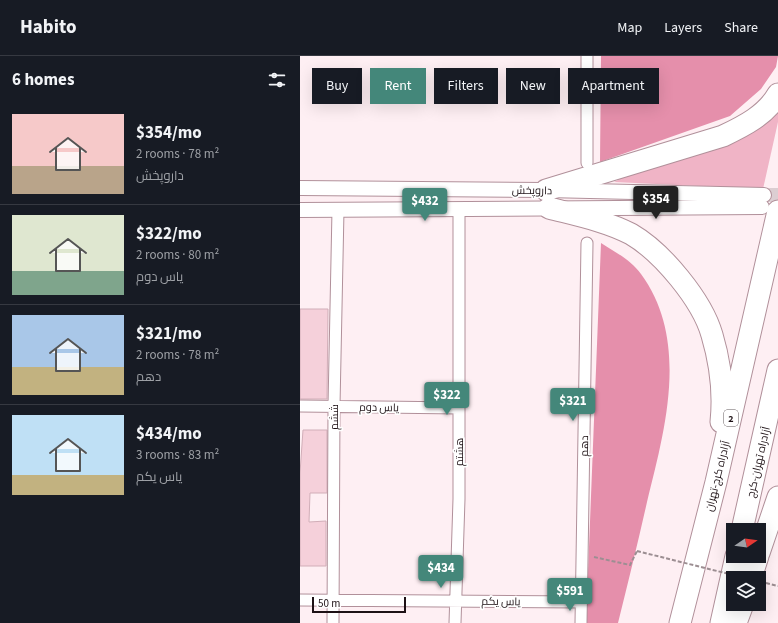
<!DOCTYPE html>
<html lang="en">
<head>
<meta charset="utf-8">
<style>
  body { margin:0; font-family:"Source Sans 3",Cairo,sans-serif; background:#242831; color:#f1f3f6; height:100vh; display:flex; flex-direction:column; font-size:15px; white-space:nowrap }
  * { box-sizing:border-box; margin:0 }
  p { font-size:13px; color:#9ea1a6 }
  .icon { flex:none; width:22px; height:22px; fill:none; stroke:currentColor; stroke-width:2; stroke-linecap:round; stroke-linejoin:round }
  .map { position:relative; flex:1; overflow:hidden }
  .panel { display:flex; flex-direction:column; background:#171b24; width:300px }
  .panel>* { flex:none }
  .guide { position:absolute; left:12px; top:12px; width:380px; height:36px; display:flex; gap:8px }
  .needle { width:26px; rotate:77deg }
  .tools { position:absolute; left:426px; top:467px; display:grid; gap:8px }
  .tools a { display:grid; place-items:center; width:40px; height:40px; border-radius:0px; background:#171b24; box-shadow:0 4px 16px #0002; font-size:20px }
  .scale { position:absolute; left:12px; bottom:10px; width:94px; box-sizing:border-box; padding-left:4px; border:2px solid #1d1115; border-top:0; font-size:11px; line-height:14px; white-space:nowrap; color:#1d1115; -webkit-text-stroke:3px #fff; paint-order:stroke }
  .price { position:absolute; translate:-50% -34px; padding:0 9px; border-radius:4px; background:#44877a; color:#fff; font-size:13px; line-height:26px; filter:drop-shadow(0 1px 2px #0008) }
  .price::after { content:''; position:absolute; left:50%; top:24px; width:12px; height:9px; margin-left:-6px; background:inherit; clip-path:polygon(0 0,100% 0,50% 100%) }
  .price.active { background:#222; color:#fff }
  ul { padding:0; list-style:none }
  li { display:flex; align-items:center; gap:12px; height:100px; padding:0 12px }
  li+li { border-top:1px solid #363941 }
  li span { display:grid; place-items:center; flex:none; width:112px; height:80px; border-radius:0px; color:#555 }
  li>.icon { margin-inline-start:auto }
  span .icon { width:48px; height:48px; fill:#fffc; stroke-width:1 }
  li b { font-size:17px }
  h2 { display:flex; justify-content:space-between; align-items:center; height:48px; padding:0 12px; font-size:17px }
  .tag { padding:0 14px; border-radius:0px; background:#171b24; box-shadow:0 4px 16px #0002; font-size:14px; line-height:36px }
  .tag.active { background:#44877a; color:#fff }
  header { display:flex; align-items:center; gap:24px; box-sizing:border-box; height:56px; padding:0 20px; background:#171b24; border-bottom:1px solid #363941 }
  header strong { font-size:19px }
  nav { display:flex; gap:22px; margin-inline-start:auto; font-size:14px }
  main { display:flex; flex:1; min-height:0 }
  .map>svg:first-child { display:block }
  .green { fill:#f0b4c6 }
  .forest { fill:#e58fab }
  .building { fill:#f5d0da; stroke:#d1aeb8 }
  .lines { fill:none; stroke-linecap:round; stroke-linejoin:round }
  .tertiary-tunnel { stroke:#dcced2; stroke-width:14; stroke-dasharray:14 7; stroke-linecap:butt }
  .minor-casing { stroke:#b1909a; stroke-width:13 }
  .tertiary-casing { stroke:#b1909a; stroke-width:16 }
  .motorway-casing { stroke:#b1909a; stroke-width:23 }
  .path { stroke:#9c8e92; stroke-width:2; stroke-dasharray:4 2; stroke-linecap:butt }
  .minor { stroke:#fff; stroke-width:11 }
  .tertiary { stroke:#fff; stroke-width:14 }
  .motorway { stroke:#fff; stroke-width:21 }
  .path-bridge { stroke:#9c8e92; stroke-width:2; stroke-dasharray:4 2; stroke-linecap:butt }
  .labels { text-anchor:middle; stroke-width:3.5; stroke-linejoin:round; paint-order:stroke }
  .shield { fill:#fff; stroke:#61585b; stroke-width:1 }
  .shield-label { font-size:10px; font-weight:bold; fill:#1d1115 }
  .street-label { font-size:11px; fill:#1d1115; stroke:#fff }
</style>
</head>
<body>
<header>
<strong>Habito</strong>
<nav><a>Map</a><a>Layers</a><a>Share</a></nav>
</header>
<main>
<section class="panel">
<h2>6 homes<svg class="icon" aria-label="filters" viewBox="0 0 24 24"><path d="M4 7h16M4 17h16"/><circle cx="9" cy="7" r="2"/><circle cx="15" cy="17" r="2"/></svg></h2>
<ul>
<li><span style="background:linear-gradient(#f6c9c9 65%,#b9a48a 0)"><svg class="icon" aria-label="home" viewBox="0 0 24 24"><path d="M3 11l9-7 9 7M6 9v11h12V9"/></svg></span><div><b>$354/mo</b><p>2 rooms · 78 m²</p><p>داروپخش</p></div></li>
<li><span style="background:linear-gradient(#dfe7d0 70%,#7fa58c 0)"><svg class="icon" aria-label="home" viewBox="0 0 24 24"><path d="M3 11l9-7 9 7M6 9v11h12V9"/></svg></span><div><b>$322/mo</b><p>2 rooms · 80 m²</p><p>یاس دوم</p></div></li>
<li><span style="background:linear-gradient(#a9c7e8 65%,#c2b280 0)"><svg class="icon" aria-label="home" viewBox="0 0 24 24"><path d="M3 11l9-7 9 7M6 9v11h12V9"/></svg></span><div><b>$321/mo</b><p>2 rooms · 78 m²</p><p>دهم</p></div></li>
<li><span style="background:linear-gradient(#bfe0f5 75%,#c2b280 0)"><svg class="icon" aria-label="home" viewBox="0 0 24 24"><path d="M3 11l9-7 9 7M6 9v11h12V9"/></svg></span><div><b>$434/mo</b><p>3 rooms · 83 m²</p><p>یاس یکم</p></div></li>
</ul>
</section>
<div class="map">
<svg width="478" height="567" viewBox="0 0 478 567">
  <rect width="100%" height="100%" fill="#feeff3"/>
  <path class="green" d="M 478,54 L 478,66 L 463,133 L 314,126 L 346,110 Z"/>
  <path class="forest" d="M 301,0 L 478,0 L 476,11 L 461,33 L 430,60 L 300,106 Z
    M 301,187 C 315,196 331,204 341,218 C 390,285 365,373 347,446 C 338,486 328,527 318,567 L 286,567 Z"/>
  <path class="building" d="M 0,253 L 28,253 L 27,343 L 0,343 Z
    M 3,374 L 27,374 L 27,437 L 10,437 L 9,466 L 26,465 L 26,510 L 0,510 L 0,417 Z"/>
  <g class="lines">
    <path class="tertiary-tunnel" d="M 464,139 L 478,139"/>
    <defs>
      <path id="minor" d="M 287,0 L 287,107
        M 0,350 L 159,352
        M 0,544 L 282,546
        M 33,567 L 34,350 L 38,154
        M 155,567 L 159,443 L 159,153
        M 281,567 L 287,187"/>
      <path id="tertiary" d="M 0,132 L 246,134 L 464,139
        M 0,154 L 462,151"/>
      <path id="motorway" d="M 246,134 L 423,80 C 444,70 466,59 478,38
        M 249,152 C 276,159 306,165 331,178 C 362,196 402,244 412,279 C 420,306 424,337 421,366
        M 442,474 L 478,314
        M 459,497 L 478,441
        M 451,522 L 458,500
        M 380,567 L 416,426 L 478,155
        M 421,567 L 436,500
        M 436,567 L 443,548"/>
    </defs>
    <use href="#minor" class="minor-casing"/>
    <use href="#tertiary" class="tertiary-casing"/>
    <use href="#motorway" class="motorway-casing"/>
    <path class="path" d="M 294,501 L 330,509 L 337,495
      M 466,527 L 478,530"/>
    <use href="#minor" class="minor"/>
    <use href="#tertiary" class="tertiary"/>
    <use href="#motorway" class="motorway"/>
    <path class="path-bridge" d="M 337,495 L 445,522"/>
  </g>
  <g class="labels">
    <rect class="shield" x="424" y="354" width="14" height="16" rx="3"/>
    <g class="shield-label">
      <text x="431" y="366">2</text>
    </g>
    <g class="street-label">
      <text transform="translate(232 134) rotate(1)" y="4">داروپخش</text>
      <text transform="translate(79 351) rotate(1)" y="4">یاس دوم</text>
      <text transform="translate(34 361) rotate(-90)" y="4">ششم</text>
      <text transform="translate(284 390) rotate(-89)" y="4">دهم</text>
      <text transform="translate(159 396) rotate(-90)" y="4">هشتم</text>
      <text transform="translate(458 406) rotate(-77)" y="4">آزادراه تهران-کرج</text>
      <text transform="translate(417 420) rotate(-76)" y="4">آزادراه کرج-تهران</text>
      <text transform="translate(201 545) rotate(1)" y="4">یاس یکم</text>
    </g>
  </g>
</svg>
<div class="tools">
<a><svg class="needle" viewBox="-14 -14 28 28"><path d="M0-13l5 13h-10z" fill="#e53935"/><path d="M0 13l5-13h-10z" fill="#9ea1a6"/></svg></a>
<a><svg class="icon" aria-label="layers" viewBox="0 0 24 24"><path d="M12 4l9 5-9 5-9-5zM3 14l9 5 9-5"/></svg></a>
</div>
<div class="scale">50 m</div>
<b class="price active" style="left:356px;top:164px">$354</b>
<b class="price" style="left:125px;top:166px">$432</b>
<b class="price" style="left:147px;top:360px">$322</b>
<b class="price" style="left:273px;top:366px">$321</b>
<b class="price" style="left:141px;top:533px">$434</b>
<b class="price" style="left:270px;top:556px">$591</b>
<div class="guide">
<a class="tag">Buy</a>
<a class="tag active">Rent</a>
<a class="tag">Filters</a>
<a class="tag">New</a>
<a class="tag">Apartment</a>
</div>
</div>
</main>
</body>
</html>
